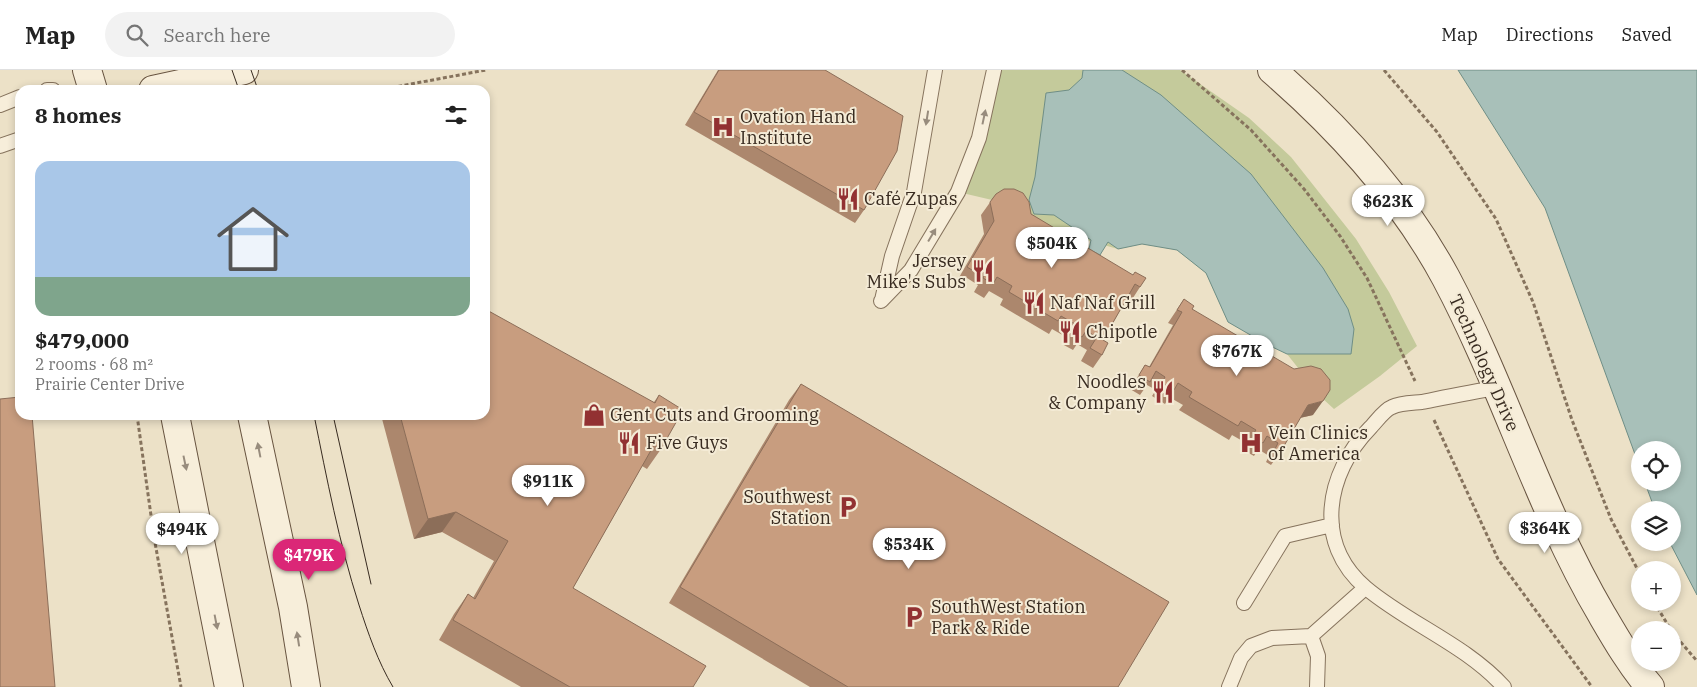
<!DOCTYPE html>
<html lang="en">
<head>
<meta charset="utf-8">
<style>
  body { margin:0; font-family:"IBM Plex Serif",serif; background:#f2f2f2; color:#222; height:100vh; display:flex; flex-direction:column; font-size:19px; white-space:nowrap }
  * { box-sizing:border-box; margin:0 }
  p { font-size:16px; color:#767676 }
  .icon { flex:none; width:28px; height:28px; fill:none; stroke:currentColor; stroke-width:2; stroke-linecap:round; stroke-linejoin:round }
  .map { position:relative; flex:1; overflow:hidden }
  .sheet { position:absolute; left:15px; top:15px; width:475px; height:335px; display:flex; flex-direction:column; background:#fff; border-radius:15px; box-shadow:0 2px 8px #0003 }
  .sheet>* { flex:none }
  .buttons { position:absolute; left:1631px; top:371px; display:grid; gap:10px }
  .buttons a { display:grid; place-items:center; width:50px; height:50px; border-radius:50%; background:#fff; box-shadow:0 2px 8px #0003; font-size:25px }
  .price { position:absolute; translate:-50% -42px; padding:0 11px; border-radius:18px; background:#fff; color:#222; font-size:16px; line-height:32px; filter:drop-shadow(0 1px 2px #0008) }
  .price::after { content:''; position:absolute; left:50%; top:30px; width:15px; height:11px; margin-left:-8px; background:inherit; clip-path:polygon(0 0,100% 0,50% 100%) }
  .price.active { background:#db2777; color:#fff }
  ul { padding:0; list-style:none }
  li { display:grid; align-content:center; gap:10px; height:265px; padding:0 20px }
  li span { display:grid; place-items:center; height:155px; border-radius:15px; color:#555 }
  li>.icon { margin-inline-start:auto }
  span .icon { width:90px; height:90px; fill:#fffc; stroke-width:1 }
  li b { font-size:21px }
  h2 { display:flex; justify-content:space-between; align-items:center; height:60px; padding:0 20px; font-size:21px }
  header { display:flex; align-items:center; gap:30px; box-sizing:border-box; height:70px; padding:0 25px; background:#fff; border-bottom:1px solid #e0e0e0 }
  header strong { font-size:24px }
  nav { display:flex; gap:28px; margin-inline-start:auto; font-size:18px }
  .search { width:350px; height:45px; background:#f2f2f2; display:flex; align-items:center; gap:12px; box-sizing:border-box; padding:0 18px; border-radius:28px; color:#767676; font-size:19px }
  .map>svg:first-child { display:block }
  .green { fill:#c4ca9b }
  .water { fill:#a8c0b9; stroke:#6f8e86 }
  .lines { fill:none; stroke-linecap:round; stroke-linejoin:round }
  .lane-casing { stroke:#86735d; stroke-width:16 }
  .secondary-casing { stroke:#685440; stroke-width:30 }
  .path { stroke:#86735d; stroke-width:3; stroke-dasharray:4 2.5; stroke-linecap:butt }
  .lane { stroke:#f7eeda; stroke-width:14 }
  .secondary { stroke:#f7eeda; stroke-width:28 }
  .tram { stroke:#382b20; stroke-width:1 }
  .wall { fill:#ac876d }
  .shaded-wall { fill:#8c6e59 }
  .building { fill:#c89d7f; stroke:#8c6e59 }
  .oneway { fill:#988c7d }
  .labels { text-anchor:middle; stroke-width:4; stroke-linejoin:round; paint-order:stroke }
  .poi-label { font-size:18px; fill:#382b20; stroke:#f4ebd6; text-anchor:start }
  .street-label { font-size:18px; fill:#382b20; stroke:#f4ebd6 }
</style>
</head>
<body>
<header>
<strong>Map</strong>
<div class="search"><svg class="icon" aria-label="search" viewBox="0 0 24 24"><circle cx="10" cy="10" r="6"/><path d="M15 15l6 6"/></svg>Search here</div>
<nav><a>Map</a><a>Directions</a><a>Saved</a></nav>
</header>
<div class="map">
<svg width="1697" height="617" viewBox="0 0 1697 617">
  <rect width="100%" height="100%" fill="#ece1c7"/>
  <path class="green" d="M 993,0 L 1180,0 L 1249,48 L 1291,87 L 1356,169 L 1389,222 L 1417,276 L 1380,306 L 1334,339 L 1322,328 L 1287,284 L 1228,252 L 1206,203 L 1177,180 L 1142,174 L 1118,179 L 1021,152 L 1005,133 L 958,122 Z"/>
  <path class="water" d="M 1083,0 L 1122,0 L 1161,25 L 1251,104 L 1323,198 L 1348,239 L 1354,259 L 1351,284 L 1287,284 L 1266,274 L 1228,252 L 1206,203 L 1177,180 L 1142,174 L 1118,179 L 1108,172 L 1100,185 L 1089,179 L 1091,170 L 1054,145 L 1034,144 L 1029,130 L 1035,107 L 1046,23 L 1069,20 L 1082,8 Z
    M 1458,0 L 1697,0 L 1697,525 L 1670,473 L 1672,472 L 1672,440 L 1655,440 L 1645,413 L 1672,412 L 1672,380 L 1640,380 L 1640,398 L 1545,138 Z"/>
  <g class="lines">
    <defs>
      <path id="lane" d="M 47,20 L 53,20
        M 0,35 L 20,27
        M 0,76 L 20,69
        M 882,230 L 892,186 L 914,122 L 935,0
        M 881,231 L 911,200 L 958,122 L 979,68 L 994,0
        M 1496,318 C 1471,322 1447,327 1422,332 C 1412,333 1400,333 1392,337 C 1384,340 1376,352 1370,358 C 1326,403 1313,473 1366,518 C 1409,554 1466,575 1504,617
        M 1244,533 L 1285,466 L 1332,455
        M 1311,566 L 1318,586 L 1317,617
        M 1229,617 L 1241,588 L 1251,576 L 1272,568 L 1311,566 L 1365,518"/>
      <path id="secondary" d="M 87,0 L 93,20
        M 1272,0 C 1340,59 1403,128 1446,208 C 1504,317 1539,438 1602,545 C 1616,569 1631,595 1650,617
        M 153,20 L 244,0
        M 175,345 L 229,617
        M 252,345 L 293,537 L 306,617"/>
    </defs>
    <use href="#lane" class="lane-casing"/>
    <use href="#secondary" class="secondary-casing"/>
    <path class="path" d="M 1182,0 L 1251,60 L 1304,119 L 1340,166 L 1367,208 L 1415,311
      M 1384,0 L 1437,62 L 1496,149 L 1533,232 L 1572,350 L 1611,449 L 1640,504
      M 379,20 L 486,0
      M 137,345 L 154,467 L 181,617
      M 1434,350 L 1498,489 L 1592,617
      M 1654,532 L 1671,560
      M 1672,562 L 1697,591"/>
    <use href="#lane" class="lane"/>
    <use href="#secondary" class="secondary"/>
    <path class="tram" d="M 232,0 L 239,20
      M 251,0 L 258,20
      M 314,345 C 327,409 339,473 359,535 C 368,563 378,592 393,617
      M 333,345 L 371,514"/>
  </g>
  <path class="wall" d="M 718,0 L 825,0 L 864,140 L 855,153 L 685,55 Z
    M 996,124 L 1031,144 L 1140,217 L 1131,231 L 1127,228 L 1103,270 L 1102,285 L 1093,298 L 1081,291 L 1087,280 L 1077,274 L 1073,280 L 1062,274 L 1066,267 L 1052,259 L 1049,264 L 1000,235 L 1003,229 L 989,221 L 984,228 L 974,222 L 978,215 L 967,208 L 962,214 L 957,211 L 984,164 L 981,145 Z
    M 1184,229 L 1192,239 L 1313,345 L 1300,348 L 1281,381 L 1271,395 L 1266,392 L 1269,386 L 1258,379 L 1254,386 L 1243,380 L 1246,373 L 1232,365 L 1229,370 L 1179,340 L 1183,335 L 1169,327 L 1165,334 L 1152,326 L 1156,320 L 1147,315 L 1140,325 L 1130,319 L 1145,295 L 1149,297 L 1173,255 L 1168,253 Z
    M 801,314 L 1118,617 L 810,617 L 669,533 L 789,330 Z
    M 659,325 L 661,379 L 647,399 L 642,396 L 573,518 L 693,617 L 521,617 L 439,570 L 454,544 L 468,524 L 473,528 L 494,491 L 442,462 L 414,469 L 381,345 L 485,345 L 654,332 Z"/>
  <path class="shaded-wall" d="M 1323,331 L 1313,345 L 1299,348 L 1308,335 Z
    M 456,442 L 442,462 L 414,469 L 428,449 Z"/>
  <path class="building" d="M 719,0 L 825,0 L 903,46 L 897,81 L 864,140 L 694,42 Z
    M 1004,119 L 1014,119 L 1023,123 L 1029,132 L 1031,144 L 1133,205 L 1135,202 L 1146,208 L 1140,217 L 1135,214 L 1103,270 L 1108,273 L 1102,285 L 1090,278 L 1097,267 L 1086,261 L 1082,267 L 1072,261 L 1075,254 L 1061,246 L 1058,251 L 1009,222 L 1012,216 L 997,207 L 993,214 L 983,208 L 987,201 L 975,194 L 972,200 L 967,197 L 994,151 L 990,132 L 996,124 Z
    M 1184,229 L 1194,236 L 1192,239 L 1294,299 L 1311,296 L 1321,299 L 1330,310 L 1330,320 L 1323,331 L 1308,335 L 1281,381 L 1275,379 L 1278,373 L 1267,366 L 1263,373 L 1252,366 L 1256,360 L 1241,351 L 1238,356 L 1189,327 L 1192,322 L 1178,313 L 1174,320 L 1162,313 L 1165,307 L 1156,301 L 1150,312 L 1139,305 L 1145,295 L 1150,297 L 1182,242 L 1177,240 Z
    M 485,239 L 655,333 L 659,325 L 683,340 L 661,379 L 654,375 L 573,518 L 706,596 L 693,617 L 570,617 L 453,550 L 468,524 L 475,529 L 508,471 L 456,442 L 428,449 L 400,345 L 485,345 Z
    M 801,314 L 1169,532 L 1118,617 L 848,617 L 680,517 Z
    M 20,327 L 20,345 L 32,345 L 55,617 L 0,617 L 0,329 Z"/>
  <defs><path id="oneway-solid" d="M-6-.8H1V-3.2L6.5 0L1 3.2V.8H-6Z" transform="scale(1.25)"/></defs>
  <g class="oneway">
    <use href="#oneway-solid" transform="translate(984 47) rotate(-78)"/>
    <use href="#oneway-solid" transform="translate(927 48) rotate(99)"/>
    <use href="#oneway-solid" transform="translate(932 165) rotate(-59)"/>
    <use href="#oneway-solid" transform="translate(259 380) rotate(-101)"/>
    <use href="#oneway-solid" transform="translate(185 393) rotate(78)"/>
    <use href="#oneway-solid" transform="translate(216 552) rotate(79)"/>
    <use href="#oneway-solid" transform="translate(298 569) rotate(-99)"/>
  </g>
  <defs>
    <symbol id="hospital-bare" viewBox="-9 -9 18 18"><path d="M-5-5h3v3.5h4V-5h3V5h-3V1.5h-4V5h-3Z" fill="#923132" stroke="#f4ebd6" stroke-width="2.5" paint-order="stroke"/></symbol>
    <symbol id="restaurant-bare" viewBox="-9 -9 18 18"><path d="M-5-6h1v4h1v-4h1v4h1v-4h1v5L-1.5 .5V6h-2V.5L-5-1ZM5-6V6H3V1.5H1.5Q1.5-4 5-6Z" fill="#923132" stroke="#f4ebd6" stroke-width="2.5" paint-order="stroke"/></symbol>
    <symbol id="shop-bare" viewBox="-9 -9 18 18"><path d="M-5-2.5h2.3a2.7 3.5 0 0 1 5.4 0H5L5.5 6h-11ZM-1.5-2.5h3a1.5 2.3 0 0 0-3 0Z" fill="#923132" stroke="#f4ebd6" stroke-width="2.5" paint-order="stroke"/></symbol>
    <symbol id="parking-bare" viewBox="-9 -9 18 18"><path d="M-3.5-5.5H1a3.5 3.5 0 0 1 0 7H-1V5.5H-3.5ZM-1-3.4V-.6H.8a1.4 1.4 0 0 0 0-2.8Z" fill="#923132" stroke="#f4ebd6" stroke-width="2.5" paint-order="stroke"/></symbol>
  </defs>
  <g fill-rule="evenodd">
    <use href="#hospital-bare" x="707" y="41" width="32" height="32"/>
    <use href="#restaurant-bare" x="832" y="113" width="32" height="32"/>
    <use href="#restaurant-bare" x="967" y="185" width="32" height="32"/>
    <use href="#restaurant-bare" x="1018" y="217" width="32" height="32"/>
    <use href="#restaurant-bare" x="1054" y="246" width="32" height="32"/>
    <use href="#restaurant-bare" x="1147" y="306" width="32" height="32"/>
    <use href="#shop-bare" x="578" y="329" width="32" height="32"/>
    <use href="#restaurant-bare" x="613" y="357" width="32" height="32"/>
    <use href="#hospital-bare" x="1235" y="357" width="32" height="32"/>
    <use href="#parking-bare" x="832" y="421" width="32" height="32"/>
    <use href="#parking-bare" x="898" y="531" width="32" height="32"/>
  </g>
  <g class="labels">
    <g class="poi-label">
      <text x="740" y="53">Ovation Hand<tspan x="740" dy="21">Institute</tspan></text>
      <text x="864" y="135">Café Zupas</text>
      <text x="966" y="197" text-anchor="end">Jersey<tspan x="966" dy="21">Mike's Subs</tspan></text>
      <text x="1050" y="239">Naf Naf Grill</text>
      <text x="1086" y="268">Chipotle</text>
      <text x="1146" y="318" text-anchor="end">Noodles<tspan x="1146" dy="21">&amp; Company</tspan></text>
      <text x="610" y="351">Gent Cuts and Grooming</text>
      <text x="1268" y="369">Vein Clinics<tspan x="1268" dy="21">of America</tspan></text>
      <text x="646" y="379">Five Guys</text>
      <text x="831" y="433" text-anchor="end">Southwest<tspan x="831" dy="21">Station</tspan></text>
      <text x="931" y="543">SouthWest Station<tspan x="931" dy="21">Park &amp; Ride</tspan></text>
    </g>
    <g class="street-label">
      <text transform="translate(1484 293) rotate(66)" y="6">Technology Drive</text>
    </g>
  </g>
</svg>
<div class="buttons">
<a><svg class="icon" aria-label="locate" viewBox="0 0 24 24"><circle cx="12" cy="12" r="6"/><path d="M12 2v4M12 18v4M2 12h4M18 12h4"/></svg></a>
<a><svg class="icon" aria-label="layers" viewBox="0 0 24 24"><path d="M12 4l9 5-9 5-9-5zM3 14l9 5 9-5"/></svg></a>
<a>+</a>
<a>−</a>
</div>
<b class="price" style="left:1388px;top:157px">$623K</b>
<b class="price" style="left:1052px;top:199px">$504K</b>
<b class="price" style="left:1237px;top:307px">$767K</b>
<b class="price" style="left:548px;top:437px">$911K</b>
<b class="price" style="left:1545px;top:484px">$364K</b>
<b class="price" style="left:182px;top:485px">$494K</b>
<b class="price" style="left:909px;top:500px">$534K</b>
<b class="price active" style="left:309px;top:511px">$479K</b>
<section class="sheet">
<h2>8 homes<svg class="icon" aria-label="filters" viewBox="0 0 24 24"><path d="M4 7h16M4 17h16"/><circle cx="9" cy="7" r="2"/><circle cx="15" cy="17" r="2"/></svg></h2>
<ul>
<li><span style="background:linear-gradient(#a9c7e8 75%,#7fa58c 0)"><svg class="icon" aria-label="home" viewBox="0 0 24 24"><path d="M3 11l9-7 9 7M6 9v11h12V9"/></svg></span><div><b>$479,000</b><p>2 rooms · 68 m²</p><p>Prairie Center Drive</p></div></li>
</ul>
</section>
</div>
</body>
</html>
